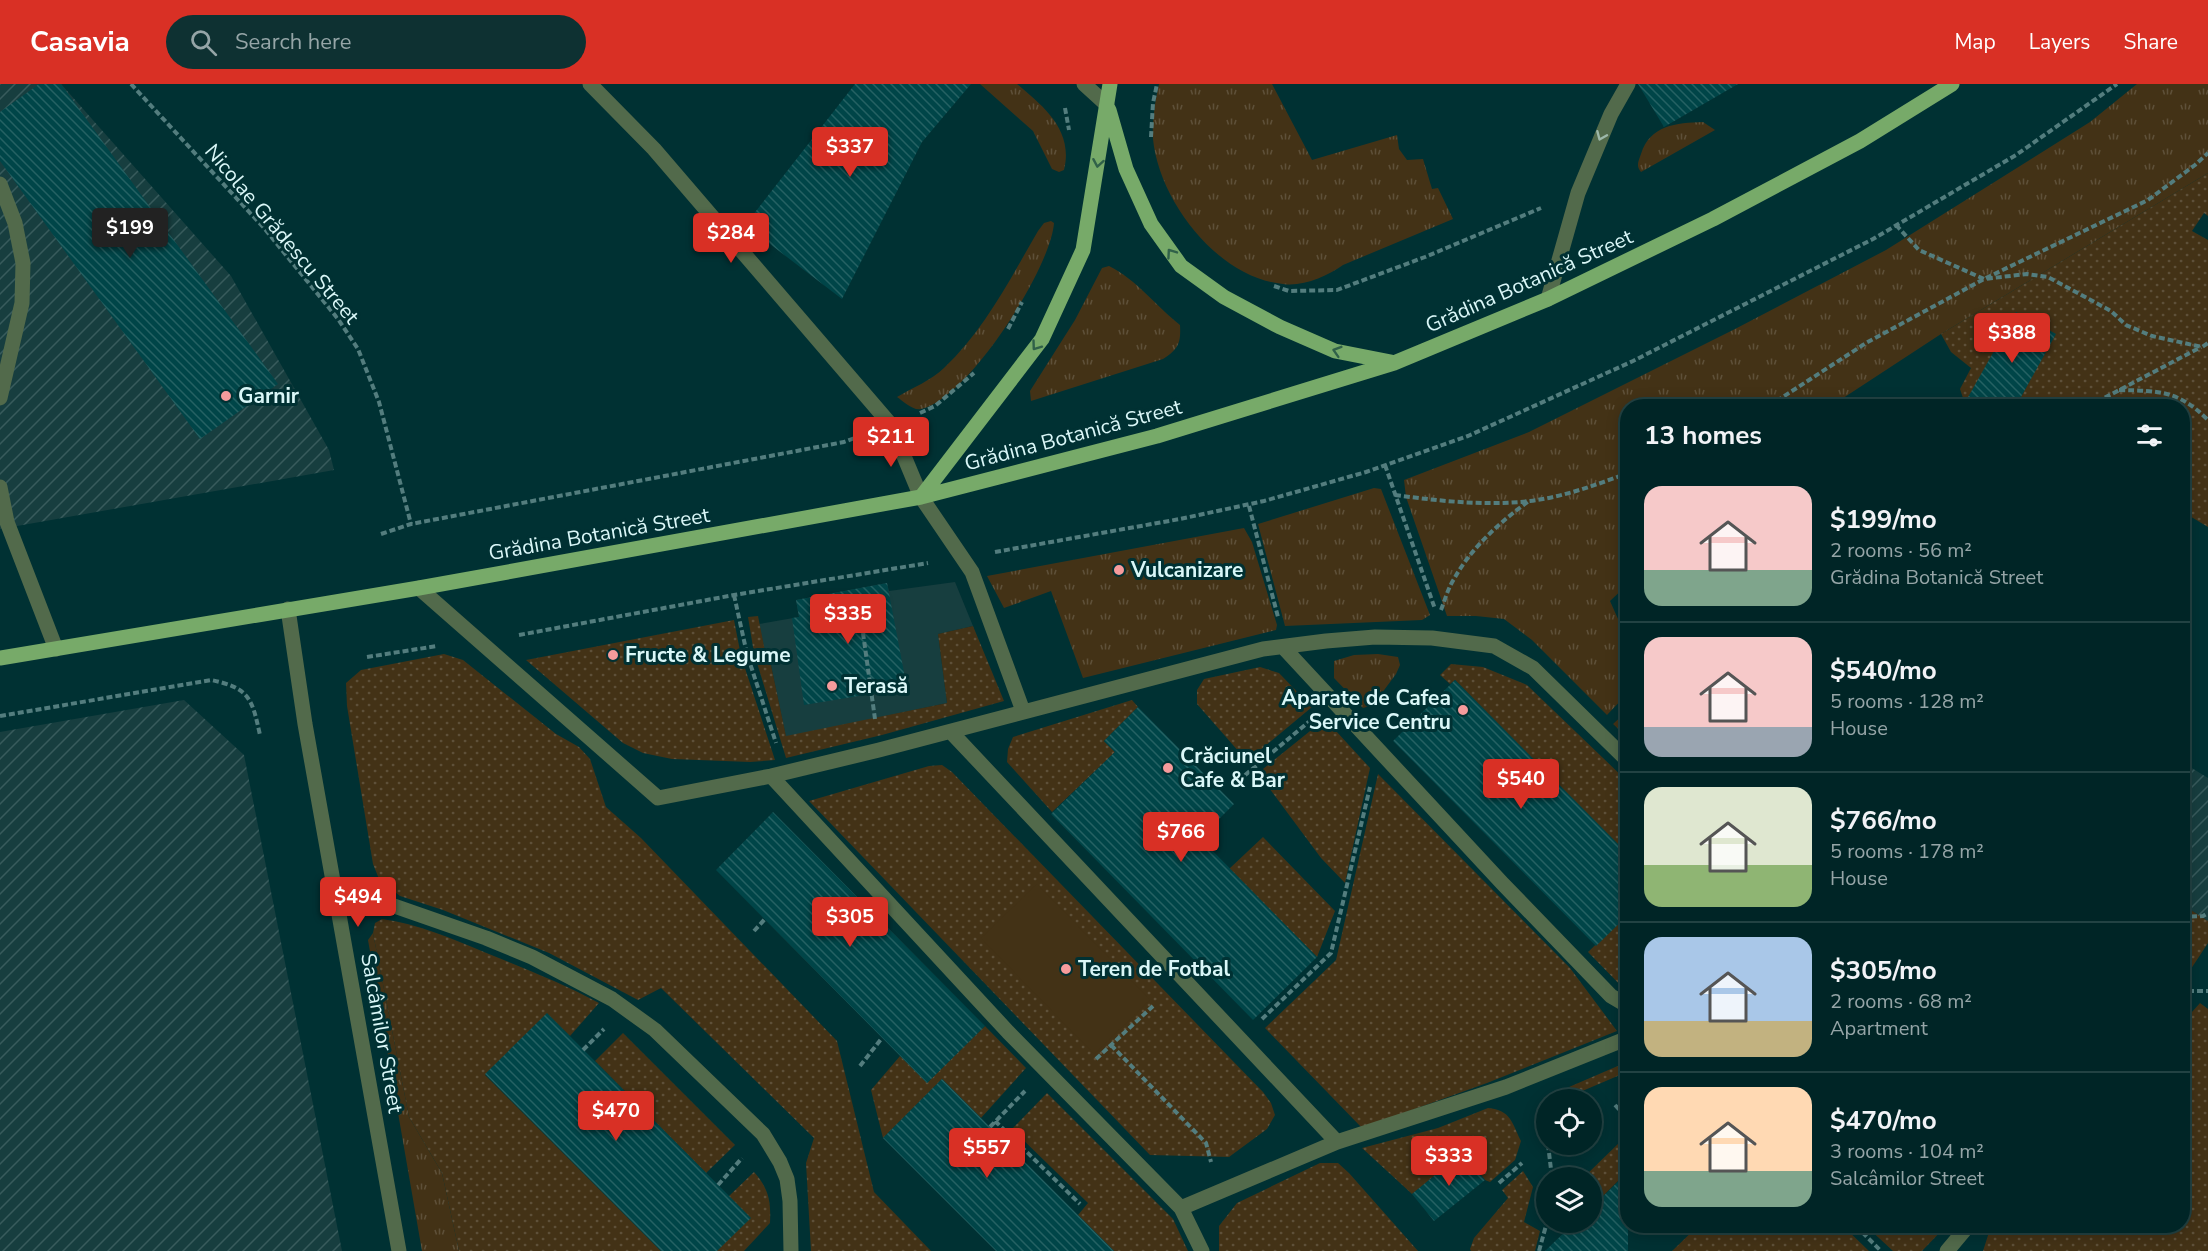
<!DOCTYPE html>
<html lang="en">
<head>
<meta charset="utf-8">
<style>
  body { margin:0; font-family:"Nunito Sans",sans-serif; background:#0e3132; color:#f1f3f6; height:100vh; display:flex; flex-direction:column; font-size:22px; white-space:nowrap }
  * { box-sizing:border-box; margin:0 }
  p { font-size:20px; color:#95a5a7 }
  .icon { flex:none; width:33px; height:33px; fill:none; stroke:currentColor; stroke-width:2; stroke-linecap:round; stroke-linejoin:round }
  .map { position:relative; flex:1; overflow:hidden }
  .drawer { position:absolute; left:1620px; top:315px; width:570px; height:834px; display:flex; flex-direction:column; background:#002526; border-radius:24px; box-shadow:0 3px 15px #0003,0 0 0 2px #224243 }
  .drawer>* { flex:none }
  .tools { position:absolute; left:1536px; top:1005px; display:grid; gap:12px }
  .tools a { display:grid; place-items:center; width:66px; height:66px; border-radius:50%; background:#002526; box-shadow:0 3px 15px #0003,0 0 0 2px #224243; font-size:30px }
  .price { position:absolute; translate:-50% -51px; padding:0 14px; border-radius:6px; background:#d93025; color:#fff; font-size:20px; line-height:39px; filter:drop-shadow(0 2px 3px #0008) }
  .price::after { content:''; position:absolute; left:50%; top:36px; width:18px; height:14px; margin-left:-9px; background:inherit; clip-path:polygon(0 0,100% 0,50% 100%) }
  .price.active { background:#222; color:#fff }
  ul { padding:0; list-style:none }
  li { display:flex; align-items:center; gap:18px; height:150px; padding:0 24px }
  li+li { border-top:2px solid #224243 }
  li span { display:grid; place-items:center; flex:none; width:168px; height:120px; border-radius:18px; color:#555 }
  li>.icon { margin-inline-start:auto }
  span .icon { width:72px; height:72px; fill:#fffc; stroke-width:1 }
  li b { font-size:26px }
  h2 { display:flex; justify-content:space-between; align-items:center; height:72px; padding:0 24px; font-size:26px }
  header { display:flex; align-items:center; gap:36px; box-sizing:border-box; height:84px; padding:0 30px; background:#d93025; color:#fff }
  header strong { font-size:28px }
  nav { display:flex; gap:33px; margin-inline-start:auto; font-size:21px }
  .search { width:420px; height:54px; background:#0e3132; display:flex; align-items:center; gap:15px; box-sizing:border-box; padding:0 21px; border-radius:33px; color:#95a5a7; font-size:22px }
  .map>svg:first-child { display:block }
  .built { fill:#173e3f }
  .industrial { fill:url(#industrial-furrows) }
  .grass { fill:url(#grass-tufts) }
  .garden { fill:url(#garden-dots) }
  .pitch { fill:#433216 }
  .building { fill:url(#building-back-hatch) }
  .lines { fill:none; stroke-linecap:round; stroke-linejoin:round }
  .path { stroke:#537d7e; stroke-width:4; stroke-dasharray:6 3; stroke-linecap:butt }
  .minor { stroke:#526a4b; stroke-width:15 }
  .major { stroke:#77aa69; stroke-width:15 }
  .oneway { stroke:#9db8aa }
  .oneway2 { stroke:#306149 }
  .poi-dot { fill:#f59b9c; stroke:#003133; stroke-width:2 }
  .labels { text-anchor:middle; stroke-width:6; stroke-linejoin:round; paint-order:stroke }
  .street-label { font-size:21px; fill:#daf7f8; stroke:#003133 }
  .poi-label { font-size:21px; font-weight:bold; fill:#daf7f8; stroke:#003133; text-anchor:start }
</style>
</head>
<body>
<header>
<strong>Casavia</strong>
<div class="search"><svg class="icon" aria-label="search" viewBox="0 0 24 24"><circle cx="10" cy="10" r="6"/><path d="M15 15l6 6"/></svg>Search here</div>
<nav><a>Map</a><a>Layers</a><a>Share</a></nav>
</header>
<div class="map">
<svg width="2208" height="1167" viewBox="0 0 2208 1167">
  <defs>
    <pattern id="industrial-furrows" width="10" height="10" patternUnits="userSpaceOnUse" patternTransform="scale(1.5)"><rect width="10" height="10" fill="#173e3f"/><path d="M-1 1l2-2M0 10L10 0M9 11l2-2" fill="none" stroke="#385b5c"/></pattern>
    <pattern id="grass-tufts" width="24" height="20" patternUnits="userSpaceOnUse" patternTransform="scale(1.5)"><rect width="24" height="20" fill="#433216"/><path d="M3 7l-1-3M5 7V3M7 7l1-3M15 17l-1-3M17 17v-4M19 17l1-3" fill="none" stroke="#5e5039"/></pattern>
    <pattern id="garden-dots" width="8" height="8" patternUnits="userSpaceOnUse" patternTransform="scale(1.5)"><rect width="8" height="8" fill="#433216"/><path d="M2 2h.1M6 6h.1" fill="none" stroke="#5e5039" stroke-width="1.8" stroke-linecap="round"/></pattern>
    <pattern id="building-back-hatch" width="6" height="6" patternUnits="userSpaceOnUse" patternTransform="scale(1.5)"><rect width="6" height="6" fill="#004548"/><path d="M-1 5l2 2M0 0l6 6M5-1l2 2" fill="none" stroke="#256163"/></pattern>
  </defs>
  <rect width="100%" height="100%" fill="#003133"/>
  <path class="built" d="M 955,498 L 973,542 L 938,550 L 947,619 L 786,653 L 768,567 L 765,568 L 759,540 L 799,533 L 796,516 L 887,499 L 889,507 Z"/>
  <path class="industrial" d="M 0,0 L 61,0 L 231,192 L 329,366 L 334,386 L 0,445 Z
    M 184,616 L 244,671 L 342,1167 L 0,1167 L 0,648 Z
    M 2182,678 L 2208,694 L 2208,837 L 2183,821 Z"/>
  <path class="grass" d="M 980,0 L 1017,0 C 1043,22 1074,46 1064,86 L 1059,88 L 1052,85 L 1033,47 Z
    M 1159,0 L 1272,0 L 1312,76 L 1397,51 L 1399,65 L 1407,76 L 1423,75 L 1432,105 L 1438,104 L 1453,135 L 1343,181 C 1327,192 1303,203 1283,200 C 1218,194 1159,117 1153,55 C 1152,38 1155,17 1159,0 Z
    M 2137,0 L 2208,0 L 2208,89 L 1941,250 L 1831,322 L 1628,322 L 1627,501 L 1610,517 L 1627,555 L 1627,610 L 1607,631 L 1532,556 L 1504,535 L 1476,532 L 1447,532 L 1406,413 L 1404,396 L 1529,348 L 1735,245 L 1886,166 L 2090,38 Z
    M 1703,38 L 1715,46 L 1641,88 C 1636,82 1638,78 1641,70 C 1650,41 1676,39 1703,38 Z
    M 1051,137 L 1054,139 C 1051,184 968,315 921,325 C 913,327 903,317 897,313 C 912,304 932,296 944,284 C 985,245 1010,195 1038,147 L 1044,139 Z
    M 1109,182 C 1137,196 1156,222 1180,241 C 1181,260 1178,265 1163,275 L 1031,317 L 1030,307 L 1075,236 L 1102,184 Z
    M 1374,404 L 1381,405 L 1430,531 L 1422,536 L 1285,542 L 1258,440 Z
    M 1244,444 L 1252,458 L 1277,541 L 1276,546 L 1083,594 L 1051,507 L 1004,524 L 987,492 Z
    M 1378,570 L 1398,573 L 1400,581 L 1396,590 L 1373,621 L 1363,624 L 1334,594 L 1334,577 L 1354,571 Z
    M 373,849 L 409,1033 L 442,1089 L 459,1167 L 422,1167 L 368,856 Z"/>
  <path class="garden" d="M 2208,89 L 2208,132 L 2204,129 L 2192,147 L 2208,156 L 2208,443 L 2183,428 L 2182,322 L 2016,322 L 2055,250 L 1965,320 L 1960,305 L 1971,284 L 1951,268 L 1941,250 Z
    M 758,532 L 765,567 L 768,567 L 786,652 L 947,619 L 938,550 L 973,542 L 1004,617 L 882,651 L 786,674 L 754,569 L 748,533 Z
    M 734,536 L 741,572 L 775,676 L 750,678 L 672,675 L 643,669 L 623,659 L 526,576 Z
    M 444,570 L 463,576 L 556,650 L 579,663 L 590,675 L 606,723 L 641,754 L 837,957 L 874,1108 L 931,1167 L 811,1167 L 806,1079 L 814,1054 L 661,904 L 638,916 L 549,869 L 443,826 L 400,812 L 379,795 L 373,780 L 347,622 L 346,599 L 361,586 Z
    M 1451,580 L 1483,583 L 1527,601 L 1627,697 L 1627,770 L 1455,596 L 1450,600 L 1440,591 Z
    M 1260,583 L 1279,589 L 1312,623 L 1247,677 L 1197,620 L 1197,606 L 1204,595 Z
    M 1132,616 L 1138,623 L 1104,657 L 1115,668 L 1052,728 L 1007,678 L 1008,665 L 1013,653 Z
    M 1627,627 L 1627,653 L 1613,640 Z
    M 1325,635 L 1370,684 L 1345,799 L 1321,774 L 1258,689 Z
    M 942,681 L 952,688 L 1263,1008 L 1271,1019 L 1275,1031 L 1267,1045 L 1229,1073 L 1150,1071 L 809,717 L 929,682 Z
    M 1378,690 L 1570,884 L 1617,947 L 1487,999 L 1362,1044 L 1265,944 L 1336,876 Z
    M 1263,753 L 1335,827 L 1317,873 L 1229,785 Z
    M 2183,821 L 2208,837 L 2208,859 L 2183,897 Z
    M 1627,831 L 1627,908 L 1588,868 Z
    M 382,835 C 418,840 451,854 484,868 C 523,884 562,899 599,919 L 570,952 L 547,930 L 485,991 L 661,1167 L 459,1167 L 442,1089 L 409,1033 L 373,849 L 375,839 Z
    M 2200,919 L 2208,925 L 2208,1167 L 1983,1167 L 1991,1142 L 2182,1142 L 2183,938 Z
    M 985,942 L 1026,984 L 981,1034 L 942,995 L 883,1054 L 871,1006 L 900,972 L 927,999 Z
    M 623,949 L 735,1061 L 706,1089 L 595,977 Z
    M 1627,978 L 1627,988 L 1580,1008 L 1569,1003 Z
    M 1047,1009 L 1173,1135 L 1188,1167 L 1114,1167 L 1078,1131 L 1088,1119 L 1012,1045 Z
    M 1488,1024 C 1511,1026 1512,1039 1521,1057 L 1515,1076 L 1490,1098 L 1485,1096 L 1463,1069 L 1412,1110 L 1362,1064 L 1438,1044 Z
    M 1621,1057 L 1627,1063 L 1627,1088 L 1592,1123 L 1592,1094 L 1583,1094 Z
    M 1320,1079 L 1338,1079 L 1349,1089 L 1418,1167 L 1219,1167 L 1219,1142 L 1237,1119 Z
    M 1523,1087 L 1533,1103 L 1524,1138 L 1540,1147 L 1535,1167 L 1471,1167 L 1470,1165 L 1474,1154 L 1508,1114 L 1502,1106 Z
    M 754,1088 C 769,1105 771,1117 770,1139 L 744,1167 L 717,1167 L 729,1112 Z
    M 1698,1142 L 1843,1142 L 1869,1167 L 1672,1167 Z
    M 1866,1142 L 1946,1142 L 1922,1167 L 1893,1167 Z"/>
  <path class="pitch" d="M 1037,800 L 1150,916 L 1094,970 L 981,854 Z"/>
  <path class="building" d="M 39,0 L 61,0 L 278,300 L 200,355 L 0,77 L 0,28 Z
    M 855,0 L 971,0 L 922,58 L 842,215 L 745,141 Z
    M 1638,0 L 1738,0 L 1664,43 Z
    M 2016,228 L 2056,250 L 2016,322 L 1963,322 Z
    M 887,499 L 907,604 L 804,621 L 792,534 L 799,533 L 796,516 Z
    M 1455,596 L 1628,770 L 1628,831 L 1596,862 L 1393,657 Z
    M 1138,623 L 1234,720 L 1200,754 L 1317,873 L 1253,936 L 1051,730 L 1115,668 L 1104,657 Z
    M 773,728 L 985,942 L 927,999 L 716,786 Z
    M 547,929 L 751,1134 L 717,1167 L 661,1167 L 485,990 Z
    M 942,995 L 1114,1167 L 996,1167 L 883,1054 Z
    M 1463,1068 L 1485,1096 L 1434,1137 L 1412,1110 Z
    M 1628,1088 L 1628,1167 L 1545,1167 L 1575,1138 L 1592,1138 L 1592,1123 Z"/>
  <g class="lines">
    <path class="path" d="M 131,0 L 264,144 L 338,235 L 358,265 L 379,318 L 411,440
      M 1065,24 L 1069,46
      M 1151,53 L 1153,19 L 1157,0
      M 1896,141 L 1919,166 L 1984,195 L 2027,190 L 2048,193 L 2111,227 L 2126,241 L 2152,252 L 2202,263 L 2208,259
      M 1274,202 L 1289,207 L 1337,206 L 1425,173 L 1541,124
      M 1008,245 L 1022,218
      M 2119,306 C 2159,307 2178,306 2208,336
      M 1769,322 L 1866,259 L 1984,195 L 2148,116 L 2195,81 L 2208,69
      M 2089,322 L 2201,263
      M 920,329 L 935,322 L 974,289
      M 1385,381 L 1435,525
      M 1395,411 C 1439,417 1485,422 1530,417 C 1563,413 1596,401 1628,389
      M 1249,422 L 1278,533
      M 381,450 L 411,440 L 844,358 L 860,352
      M 995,468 L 1180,435 L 1264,417 L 1366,388 L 1468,352 L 1633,277 L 1873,155 L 2016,71 L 2117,0
      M 734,511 L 747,570 L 776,659
      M 1441,526 C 1445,516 1448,504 1454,495 C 1471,464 1501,437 1529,417
      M 863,549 L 875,635
      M 519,551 L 734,511 L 928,479
      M 367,573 L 437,562
      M 1620,626 L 1628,619
      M 0,632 L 211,596 C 250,604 252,615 260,651
      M 1238,697 L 1311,636
      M 2182,833 L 2203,832 L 2208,829
      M 754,847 L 765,835
      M 2188,907 L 2208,907
      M 1262,935 L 1331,869 L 1370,703
      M 1111,961 L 1206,1059 L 1211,1078
      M 583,966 L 604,945
      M 1096,975 L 1153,922
      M 860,982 L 882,954
      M 1615,1021 L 1628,1035
      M 995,1037 L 1080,1120
      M 990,1043 L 1025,1007
      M 1548,1060 L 1552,1094
      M 1499,1099 L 1522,1079
      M 718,1101 L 742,1074
      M 1575,1138 L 1575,1139
      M 1856,1142 L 1881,1167
      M 1539,1167 L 1547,1138"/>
    <path class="minor" d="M 590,0 L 654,65 L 891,341 L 921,413 L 972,488 L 1023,627
      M 1084,0 L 1107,21
      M 0,100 L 15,139 L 23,179 L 22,219 L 0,314
      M 1548,215 L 1578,109 L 1611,30 L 1628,0
      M 0,403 L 7,438 L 56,565
      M 419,504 L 658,714 L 771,692 L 879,666 L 1263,565 L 1326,557 L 1375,553 L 1432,554 L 1494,562 L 1533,584 L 1628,677
      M 288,525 L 305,640 L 399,1167
      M 1283,563 L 1502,799 L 1611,912 L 1628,922
      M 951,648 L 1337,1058
      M 771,692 L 1008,948 L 1181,1124 L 1202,1167
      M 334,801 L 486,854 L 532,873 L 612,915 L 655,946 L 763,1050 L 780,1078 L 787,1095 L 790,1117 L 791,1167
      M 1181,1124 L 1337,1058 L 1506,1003 L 1628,954
      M 1947,1167 L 1968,1142"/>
    <path class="major" d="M 1109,26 L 1126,85 L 1151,140 L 1181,182 L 1224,213 L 1280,243 L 1335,267 L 1391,278
      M 921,413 L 1042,255 L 1083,166 L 1110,0
      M 0,574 L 419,504 L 921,413 L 1157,352 L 1394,279 L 1548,215 L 1713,135 L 1860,57 L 1952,0"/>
  </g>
  <defs><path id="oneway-chevron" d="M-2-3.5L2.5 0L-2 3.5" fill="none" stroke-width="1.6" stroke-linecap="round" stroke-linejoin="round" transform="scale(1.5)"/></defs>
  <use class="oneway" href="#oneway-chevron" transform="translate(1601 52) rotate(113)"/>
  <g class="oneway2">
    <use href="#oneway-chevron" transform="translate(1098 79) rotate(100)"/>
    <use href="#oneway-chevron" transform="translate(1171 169) rotate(-125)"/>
    <use href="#oneway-chevron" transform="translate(1036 262) rotate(126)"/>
    <use href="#oneway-chevron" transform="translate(1337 267) rotate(-163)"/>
  </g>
  <g class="poi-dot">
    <circle cx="226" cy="312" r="6"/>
    <circle cx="1119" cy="486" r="6"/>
    <circle cx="613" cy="571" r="6"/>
    <circle cx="832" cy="602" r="6"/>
    <circle cx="1463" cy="626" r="6"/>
    <circle cx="1168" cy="684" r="6"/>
    <circle cx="1066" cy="885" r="6"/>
  </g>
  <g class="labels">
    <g class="street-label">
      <text transform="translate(282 150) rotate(50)" y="7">Nicolae Grădescu Street</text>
      <text transform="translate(1529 197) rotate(-24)" y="7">Grădina Botanică Street</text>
      <text transform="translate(1073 351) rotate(-15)" y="7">Grădina Botanică Street</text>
      <text transform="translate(599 450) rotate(-10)" y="7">Grădina Botanică Street</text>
      <text transform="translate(382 949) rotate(80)" y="7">Salcâmilor Street</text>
    </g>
    <g class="poi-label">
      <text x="238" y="319">Garnir</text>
      <text x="1131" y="493">Vulcanizare</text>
      <text x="625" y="578">Fructe &amp; Legume</text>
      <text x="844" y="609">Terasă</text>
      <text x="1451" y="621" text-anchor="end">Aparate de Cafea<tspan x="1451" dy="24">Service Centru</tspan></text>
      <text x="1180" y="679">Crăciunel<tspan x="1180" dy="24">Cafe &amp; Bar</tspan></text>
      <text x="1078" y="892">Teren de Fotbal</text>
    </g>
  </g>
</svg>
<div class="tools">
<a><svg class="icon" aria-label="locate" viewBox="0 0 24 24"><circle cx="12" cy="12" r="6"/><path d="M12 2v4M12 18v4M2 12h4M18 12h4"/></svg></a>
<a><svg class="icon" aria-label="layers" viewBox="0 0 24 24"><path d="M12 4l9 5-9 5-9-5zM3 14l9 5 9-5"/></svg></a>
</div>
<b class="price" style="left:850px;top:94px">$337</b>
<b class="price active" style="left:130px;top:175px">$199</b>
<b class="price" style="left:731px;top:180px">$284</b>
<b class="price" style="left:2012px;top:280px">$388</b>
<b class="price" style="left:891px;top:384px">$211</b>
<b class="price" style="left:848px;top:561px">$335</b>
<b class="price" style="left:1521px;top:726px">$540</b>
<b class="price" style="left:1181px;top:779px">$766</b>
<b class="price" style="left:358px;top:844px">$494</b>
<b class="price" style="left:850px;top:864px">$305</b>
<b class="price" style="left:616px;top:1058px">$470</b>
<b class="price" style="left:987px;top:1095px">$557</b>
<b class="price" style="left:1449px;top:1103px">$333</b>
<section class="drawer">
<h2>13 homes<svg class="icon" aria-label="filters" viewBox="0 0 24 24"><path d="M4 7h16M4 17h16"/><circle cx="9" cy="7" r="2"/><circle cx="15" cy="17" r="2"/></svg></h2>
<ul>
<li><span style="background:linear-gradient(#f6c9c9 70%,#7fa58c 0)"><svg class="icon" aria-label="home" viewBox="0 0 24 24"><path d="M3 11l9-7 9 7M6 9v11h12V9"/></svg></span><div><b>$199/mo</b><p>2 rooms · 56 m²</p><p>Grădina Botanică Street</p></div></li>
<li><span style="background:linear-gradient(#f6c9c9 75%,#9aa5b1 0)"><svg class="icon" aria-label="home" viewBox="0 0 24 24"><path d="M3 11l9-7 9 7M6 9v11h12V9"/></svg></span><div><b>$540/mo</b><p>5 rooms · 128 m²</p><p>House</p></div></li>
<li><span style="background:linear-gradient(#dfe7d0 65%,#8fb573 0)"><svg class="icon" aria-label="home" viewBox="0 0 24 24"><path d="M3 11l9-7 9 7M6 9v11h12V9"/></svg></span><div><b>$766/mo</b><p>5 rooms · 178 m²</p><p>House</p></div></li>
<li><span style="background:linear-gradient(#a9c7e8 70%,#c2b280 0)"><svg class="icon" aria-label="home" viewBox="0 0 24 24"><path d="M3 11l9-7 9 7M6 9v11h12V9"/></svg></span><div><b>$305/mo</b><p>2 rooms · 68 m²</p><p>Apartment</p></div></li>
<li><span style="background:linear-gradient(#ffd9b3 70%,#7fa58c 0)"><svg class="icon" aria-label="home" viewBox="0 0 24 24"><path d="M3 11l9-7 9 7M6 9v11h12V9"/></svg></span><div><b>$470/mo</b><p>3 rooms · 104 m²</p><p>Salcâmilor Street</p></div></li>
</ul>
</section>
</div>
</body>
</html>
